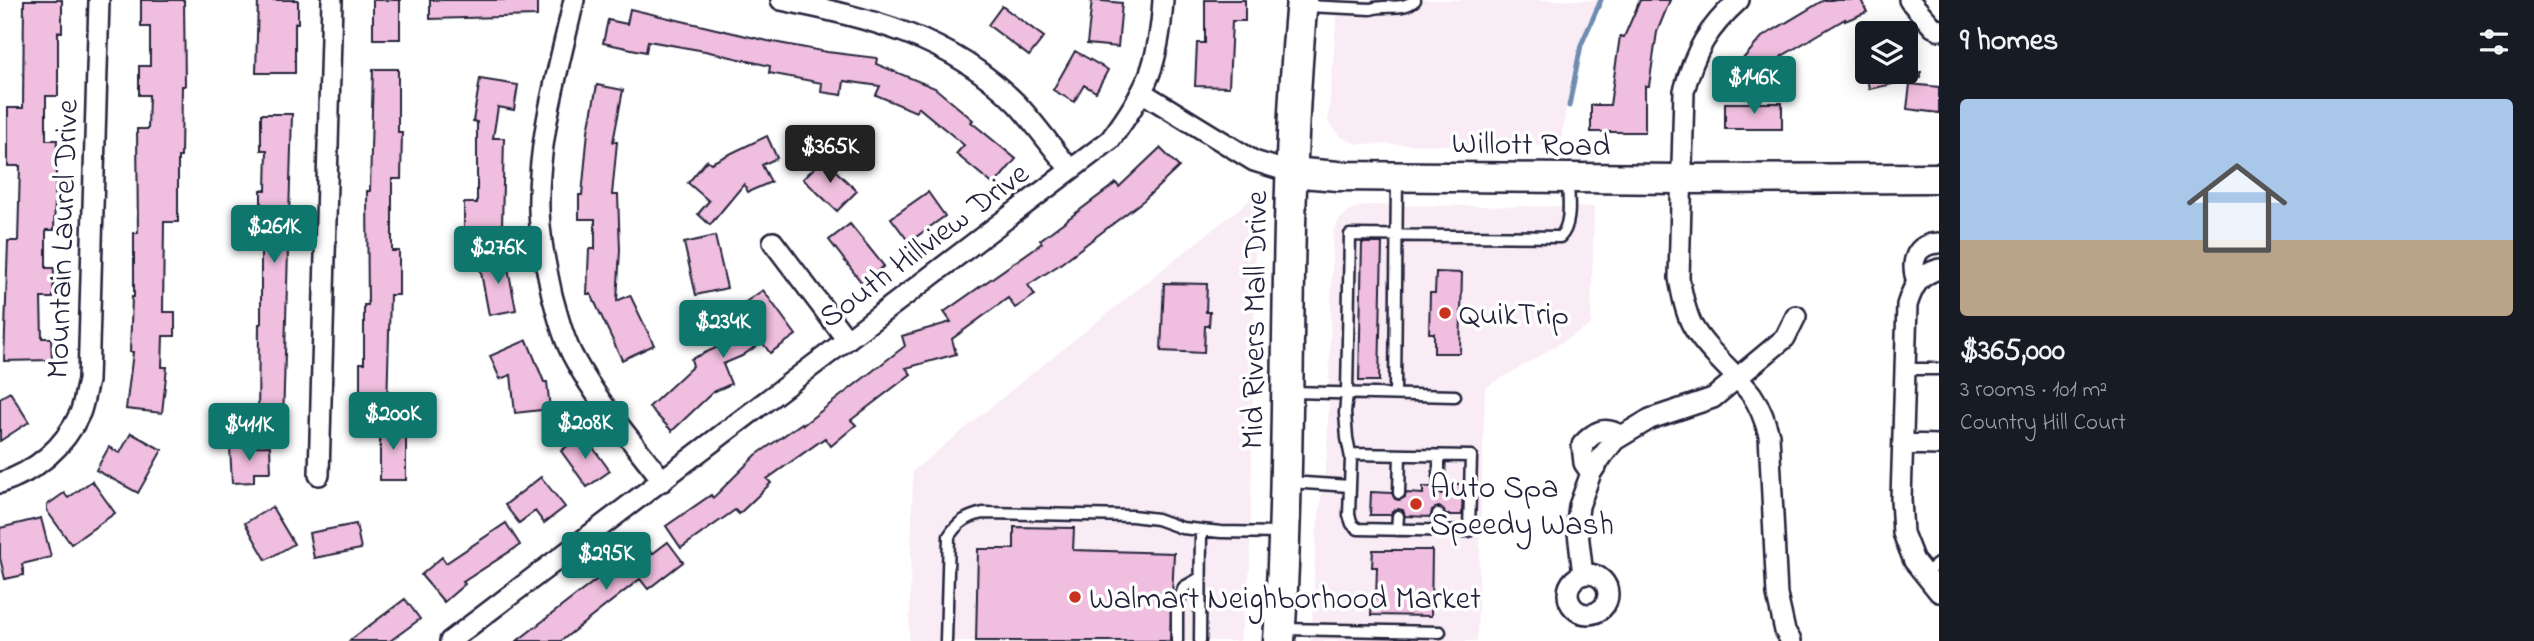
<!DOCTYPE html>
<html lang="en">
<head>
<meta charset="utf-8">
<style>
  body { margin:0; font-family:"Indie Flower",sans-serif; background:#242831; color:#f1f3f6; height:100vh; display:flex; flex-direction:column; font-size:26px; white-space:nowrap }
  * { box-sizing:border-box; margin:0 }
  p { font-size:23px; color:#9ea1a6 }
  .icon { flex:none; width:38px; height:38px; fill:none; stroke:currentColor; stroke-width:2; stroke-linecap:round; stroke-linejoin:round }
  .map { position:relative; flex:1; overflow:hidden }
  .sheet { display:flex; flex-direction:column; background:#171b24; width:595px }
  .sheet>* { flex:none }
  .buttons { position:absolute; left:1855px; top:21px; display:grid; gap:14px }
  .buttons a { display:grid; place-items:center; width:63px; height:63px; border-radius:7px; background:#171b24; box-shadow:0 4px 18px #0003; font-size:35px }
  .price { position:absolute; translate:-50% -60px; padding:0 16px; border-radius:7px; background:#0f766e; color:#fff; font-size:23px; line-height:46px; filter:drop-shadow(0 2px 4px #0008) }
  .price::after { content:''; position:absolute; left:50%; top:42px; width:21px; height:16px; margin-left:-10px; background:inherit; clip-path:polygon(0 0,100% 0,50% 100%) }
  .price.on { background:#222; color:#fff }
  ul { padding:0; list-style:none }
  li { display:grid; align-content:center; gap:14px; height:371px; padding:0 21px }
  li+li { border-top:2px solid #363941 }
  li span { display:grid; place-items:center; height:217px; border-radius:7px; color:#555 }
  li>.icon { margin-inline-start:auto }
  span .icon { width:126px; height:126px; fill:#fffc; stroke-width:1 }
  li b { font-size:30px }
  h2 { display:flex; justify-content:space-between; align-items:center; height:84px; padding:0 21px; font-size:30px }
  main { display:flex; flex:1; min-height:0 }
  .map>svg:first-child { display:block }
  .built { fill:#faecf5 }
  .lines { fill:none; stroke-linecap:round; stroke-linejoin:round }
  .stream { stroke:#6e8cb0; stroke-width:5 }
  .building { fill:#f0bede; stroke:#22223b; stroke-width:2 }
  .service-casing { stroke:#22223b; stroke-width:15 }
  .minor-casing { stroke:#22223b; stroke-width:24 }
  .secondary-casing { stroke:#22223b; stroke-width:33 }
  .primary-casing { stroke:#22223b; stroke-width:35 }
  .service { stroke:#fff; stroke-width:10 }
  .minor { stroke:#fff; stroke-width:19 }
  .secondary { stroke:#fff; stroke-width:28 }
  .primary { stroke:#fff; stroke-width:30 }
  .poi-dot { fill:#c8321e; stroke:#fff; stroke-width:2.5 }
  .labels { text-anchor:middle; stroke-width:7; stroke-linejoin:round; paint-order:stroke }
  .street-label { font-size:32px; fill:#22223b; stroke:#fff }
  .poi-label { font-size:32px; fill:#22223b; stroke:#fff; text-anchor:start }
</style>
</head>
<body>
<main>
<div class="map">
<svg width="1939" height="641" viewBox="0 0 1939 641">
  <rect width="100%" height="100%" fill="#fff"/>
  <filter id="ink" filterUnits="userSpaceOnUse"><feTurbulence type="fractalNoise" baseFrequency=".0143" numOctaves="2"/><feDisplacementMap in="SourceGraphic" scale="14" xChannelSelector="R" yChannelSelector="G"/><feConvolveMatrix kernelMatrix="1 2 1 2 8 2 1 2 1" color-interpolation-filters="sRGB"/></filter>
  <g filter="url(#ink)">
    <path class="built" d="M 1338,0 L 1602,0 L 1593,14 L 1571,77 L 1560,146 L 1357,144 L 1340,137 L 1328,122 Z
      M 1256,195 L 1250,568 L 1240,641 L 909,641 L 913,471 L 1024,380 Z
      M 1366,205 L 1594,207 L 1591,325 L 1485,388 L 1477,641 L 1311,641 L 1316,536 L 1327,456 L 1333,232 L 1339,220 L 1350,210 Z"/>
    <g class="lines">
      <path class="stream" d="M 1569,106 L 1581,45 L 1601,0"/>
    </g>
    <path class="building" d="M 24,0 L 62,0 L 62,32 L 58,32 L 58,96 L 46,96 L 46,140 L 57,140 L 54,230 L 46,230 L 46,268 L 54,268 L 53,298 L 41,298 L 42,338 L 51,338 L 52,360 L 4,361 L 8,241 L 18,241 L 20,166 L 8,166 L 8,108 L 23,108 Z
      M 141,0 L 184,0 L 185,86 L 182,86 L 181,157 L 178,157 L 178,222 L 164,222 L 163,312 L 175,312 L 175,336 L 163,336 L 162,367 L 167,367 L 162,413 L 126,409 L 133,352 L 130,352 L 132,297 L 134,297 L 134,233 L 138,233 L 137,129 L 148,129 L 149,95 L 139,95 L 139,66 L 150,66 L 150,27 L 141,27 Z
      M 258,0 L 298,0 L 298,23 L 295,23 L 295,73 L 256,73 Z
      M 373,0 L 400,0 L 400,39 L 373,39 Z
      M 430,0 L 537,0 L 537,16 L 430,19 Z
      M 1092,0 L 1122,3 L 1118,47 L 1087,44 Z
      M 1205,0 L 1245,0 L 1245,21 L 1232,21 L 1229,87 L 1195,86 L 1197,43 L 1205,43 Z
      M 1640,0 L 1670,0 L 1657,32 L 1649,86 L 1645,86 L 1645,132 L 1591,132 L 1591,105 L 1610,105 L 1620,36 L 1624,37 Z
      M 1824,0 L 1861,0 L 1867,12 L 1845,21 L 1845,19 L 1782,56 L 1757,86 L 1735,68 L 1762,37 Z
      M 1002,6 L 1044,37 L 1029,56 L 988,25 Z
      M 630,9 L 768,41 L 827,52 L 877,58 L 876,64 L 935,88 L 973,120 L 971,122 L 1016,159 L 994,185 L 956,154 L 964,145 L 918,107 L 916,112 L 876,95 L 880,86 L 844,81 L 842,95 L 821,92 L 822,83 L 769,73 L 770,66 L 705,51 L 648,41 L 646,52 L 603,43 L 608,20 L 627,24 Z
      M 1075,51 L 1108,70 L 1096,92 L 1084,85 L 1074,102 L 1053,90 Z
      M 373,69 L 398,69 L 398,132 L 402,132 L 401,179 L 392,179 L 392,251 L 399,251 L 399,295 L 390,295 L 387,408 L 360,408 L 360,363 L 364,363 L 364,305 L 368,305 L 367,191 L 370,191 Z
      M 1866,72 L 1921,72 L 1921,78 L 1869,89 Z
      M 480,79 L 518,85 L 514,110 L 498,107 L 493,138 L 504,138 L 502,227 L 487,227 L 487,247 L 464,247 L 464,203 L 477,203 L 477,122 L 473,121 Z
      M 1910,84 L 1939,87 L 1939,113 L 1907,109 Z
      M 597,85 L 623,90 L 613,142 L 617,142 L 612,195 L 618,195 L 620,250 L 617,301 L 630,295 L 654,345 L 622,360 L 591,294 L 587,294 L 589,249 L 595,249 L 595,219 L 579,219 L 579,195 L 582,195 L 588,131 Z
      M 1725,103 L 1782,103 L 1782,129 L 1725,129 Z
      M 261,114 L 292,114 L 283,422 L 258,422 L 259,324 L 261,324 L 261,190 L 266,190 L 267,150 L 261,150 Z
      M 767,136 L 777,158 L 762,165 L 771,182 L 748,192 L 744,184 L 710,225 L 698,214 L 709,201 L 688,183 L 707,160 L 711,163 Z
      M 1160,148 L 1179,167 L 1144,200 L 1059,265 L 1028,285 L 1035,295 L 1015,308 L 1008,298 L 952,339 L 956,354 L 906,368 L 911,374 L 851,420 L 856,425 L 831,446 L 825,438 L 767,479 L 771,483 L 739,514 L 735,510 L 681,548 L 666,526 L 711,495 L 713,498 L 756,455 L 802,423 L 803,425 L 905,346 L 902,336 L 951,322 L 944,312 L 1042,243 L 1040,240 L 1116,183 L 1119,187 Z
      M 823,159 L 857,191 L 837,211 L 803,179 Z
      M 928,192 L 945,216 L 909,242 L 891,218 Z
      M 850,224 L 884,266 L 862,283 L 829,240 Z
      M 715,236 L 727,288 L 696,295 L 684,243 Z
      M 1362,243 L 1382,243 L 1379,381 L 1359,381 Z
      M 506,257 L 516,310 L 489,315 L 479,262 Z
      M 1436,272 L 1462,273 L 1460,353 L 1434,353 L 1434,333 L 1429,333 L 1430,293 L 1435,293 Z
      M 1164,283 L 1207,284 L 1206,312 L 1210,312 L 1209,326 L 1205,326 L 1204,353 L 1161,351 Z
      M 763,290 L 796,335 L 770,353 L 762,342 L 742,356 L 723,364 L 731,384 L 713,392 L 672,431 L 649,407 L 693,366 L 691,359 L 747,334 L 731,312 Z
      M 527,340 L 544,382 L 547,382 L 550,409 L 515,413 L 511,375 L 500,379 L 490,356 Z
      M 10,392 L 29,422 L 0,441 L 0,398 Z
      M 380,425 L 406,425 L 406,480 L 380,480 Z
      M 131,433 L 162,450 L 138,493 L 96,470 L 109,447 L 120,453 Z
      M 583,434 L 610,471 L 587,487 L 561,451 Z
      M 270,446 L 271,472 L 254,472 L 254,482 L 232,483 L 230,447 Z
      M 541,477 L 565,507 L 544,523 L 535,511 L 519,523 L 505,505 Z
      M 92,481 L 115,513 L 71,544 L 47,511 L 47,505 L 64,493 L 68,498 Z
      M 1446,484 L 1463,484 L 1462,515 L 1445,515 L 1444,510 L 1439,507 L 1432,510 L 1431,517 L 1405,516 L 1403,510 L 1398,509 L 1392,511 L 1391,515 L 1370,515 L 1371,492 L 1392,493 L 1395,499 L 1399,500 L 1405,497 L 1406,493 L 1423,494 L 1423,487 L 1432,487 L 1435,493 L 1442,494 L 1446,490 Z
      M 272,507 L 294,544 L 266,560 L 245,523 Z
      M 41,518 L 51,557 L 22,564 L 24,575 L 5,579 L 0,558 L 0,528 Z
      M 506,523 L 520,545 L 463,582 L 465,584 L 444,602 L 421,575 L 442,557 L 446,563 Z
      M 356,524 L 361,549 L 314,558 L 309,533 Z
      M 1014,527 L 1074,528 L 1073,550 L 1174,553 L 1170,641 L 976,641 L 978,549 L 1014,549 Z
      M 668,542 L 683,562 L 648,589 L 640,579 L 561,641 L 517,641 L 644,543 L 652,554 Z
      M 1373,550 L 1432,550 L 1431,616 L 1371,615 L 1372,598 L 1376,598 L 1377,567 L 1372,567 Z
      M 405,599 L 420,619 L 390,641 L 349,641 Z"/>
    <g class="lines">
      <defs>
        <path id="service" d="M 1306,6 L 1371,9 C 1386,4 1403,11 1415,0
          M 1905,369 L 1939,369
          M 1291,392 L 1455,396
          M 1395,394 L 1397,178
          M 1351,454 L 1471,456 L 1469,531 L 1358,529 L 1352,524 L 1349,515 L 1351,458 L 1347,438 L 1345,413 L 1347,393 L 1350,235 L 1560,237 C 1573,224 1568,197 1568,180
          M 1289,482 L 1350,486
          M 1439,487 L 1439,456
          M 1399,493 L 1400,455
          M 1397,530 L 1398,516
          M 1438,530 L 1438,514
          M 1924,574 L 1939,563
          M 1284,629 L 1440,632
          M 946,641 L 949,536 C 958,522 966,517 983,513 L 1132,516 L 1157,519 L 1182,528 L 1221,532 L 1280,533
          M 1177,641 L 1177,607 L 1184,587 L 1200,578
          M 1200,641 L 1201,530"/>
        <path id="minor" d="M 574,0 C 559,68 537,140 539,210 C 540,239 546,267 552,295 C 558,317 564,341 575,360 C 599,404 633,442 663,481
          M 781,0 C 868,18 950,36 1016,103 C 1035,123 1052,148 1070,169
          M 1739,0 C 1708,28 1695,50 1684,91 L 1679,278 C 1682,294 1685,311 1692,325 C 1707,352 1734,371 1752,395 C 1761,408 1765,421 1769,435 L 1777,595 L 1785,631 L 1791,641
          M 1909,0 L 1933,27 L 1939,30
          M 1143,93 L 1254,161 L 1290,172
          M 773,242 L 847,340
          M 1939,269 C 1919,275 1913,286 1907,305 L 1901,499 L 1903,533 L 1914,561 L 1939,592
          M 1917,282 C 1910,262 1915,244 1939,243
          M 1903,444 L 1939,445
          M 1591,473 L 1584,463 L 1582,445 C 1594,432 1604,425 1621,436
          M 319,475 L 332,0
          M 0,483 C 35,472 65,447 80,413 C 84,403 85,391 88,381 L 99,0
          M1568 594a20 20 0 1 1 40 0a20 20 0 1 1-40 0Z
          M 1583,575 L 1577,524 L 1579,506 L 1591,473 L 1603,455 L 1615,440 L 1650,419 L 1713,398 L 1785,338 L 1796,316
          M 450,641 L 1110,140 C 1148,89 1159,64 1163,0"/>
        <path id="secondary" d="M 1290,172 L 1338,176 L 1682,179 L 1939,178"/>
        <path id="primary" d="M 1279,641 C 1293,427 1282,213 1302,0"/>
      </defs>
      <use href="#service" class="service-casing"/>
      <use href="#minor" class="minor-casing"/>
      <use href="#secondary" class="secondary-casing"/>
      <use href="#primary" class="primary-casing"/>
      <use href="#service" class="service"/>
      <use href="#minor" class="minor"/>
      <use href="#secondary" class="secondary"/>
      <use href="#primary" class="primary"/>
    </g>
  </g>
  <g class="poi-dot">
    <circle cx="1445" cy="313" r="7"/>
    <circle cx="1416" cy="504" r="7"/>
    <circle cx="1075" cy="597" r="7"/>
  </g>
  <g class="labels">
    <g class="street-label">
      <text transform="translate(1531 143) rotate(1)" y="11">Willott Road</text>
      <text transform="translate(61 239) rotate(-88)" y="11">Mountain Laurel Drive</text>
      <text transform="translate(923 244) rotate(-37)" y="11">South Hillview Drive</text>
      <text transform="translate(1253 320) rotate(-89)" y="11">Mid Rivers Mall Drive</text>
    </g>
    <g class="poi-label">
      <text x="1459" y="324">QuikTrip</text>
      <text x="1430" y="497">Auto Spa<tspan x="1430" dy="37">Speedy Wash</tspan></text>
      <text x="1089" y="608">Walmart Neighborhood Market</text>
    </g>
  </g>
</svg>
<div class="buttons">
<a><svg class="icon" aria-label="layers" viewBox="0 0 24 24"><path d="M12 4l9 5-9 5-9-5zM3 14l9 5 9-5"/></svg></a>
</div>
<b class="price" style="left:1754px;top:116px">$146K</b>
<b class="price on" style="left:830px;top:185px">$365K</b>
<b class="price" style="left:274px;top:265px">$261K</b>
<b class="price" style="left:498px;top:286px">$276K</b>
<b class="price" style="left:723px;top:360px">$234K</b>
<b class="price" style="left:393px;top:452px">$200K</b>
<b class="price" style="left:585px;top:461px">$208K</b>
<b class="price" style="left:249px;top:463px">$411K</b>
<b class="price" style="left:606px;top:592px">$295K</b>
</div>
<section class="sheet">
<h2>9 homes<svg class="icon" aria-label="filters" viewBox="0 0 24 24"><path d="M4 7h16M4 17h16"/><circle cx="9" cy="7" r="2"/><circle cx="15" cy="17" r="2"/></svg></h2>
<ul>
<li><span style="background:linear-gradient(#a9c7e8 65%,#b9a48a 0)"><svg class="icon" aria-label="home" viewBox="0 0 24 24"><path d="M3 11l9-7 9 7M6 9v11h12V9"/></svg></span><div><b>$365,000</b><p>3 rooms · 101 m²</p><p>Country Hill Court</p></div></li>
</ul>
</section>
</main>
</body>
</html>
